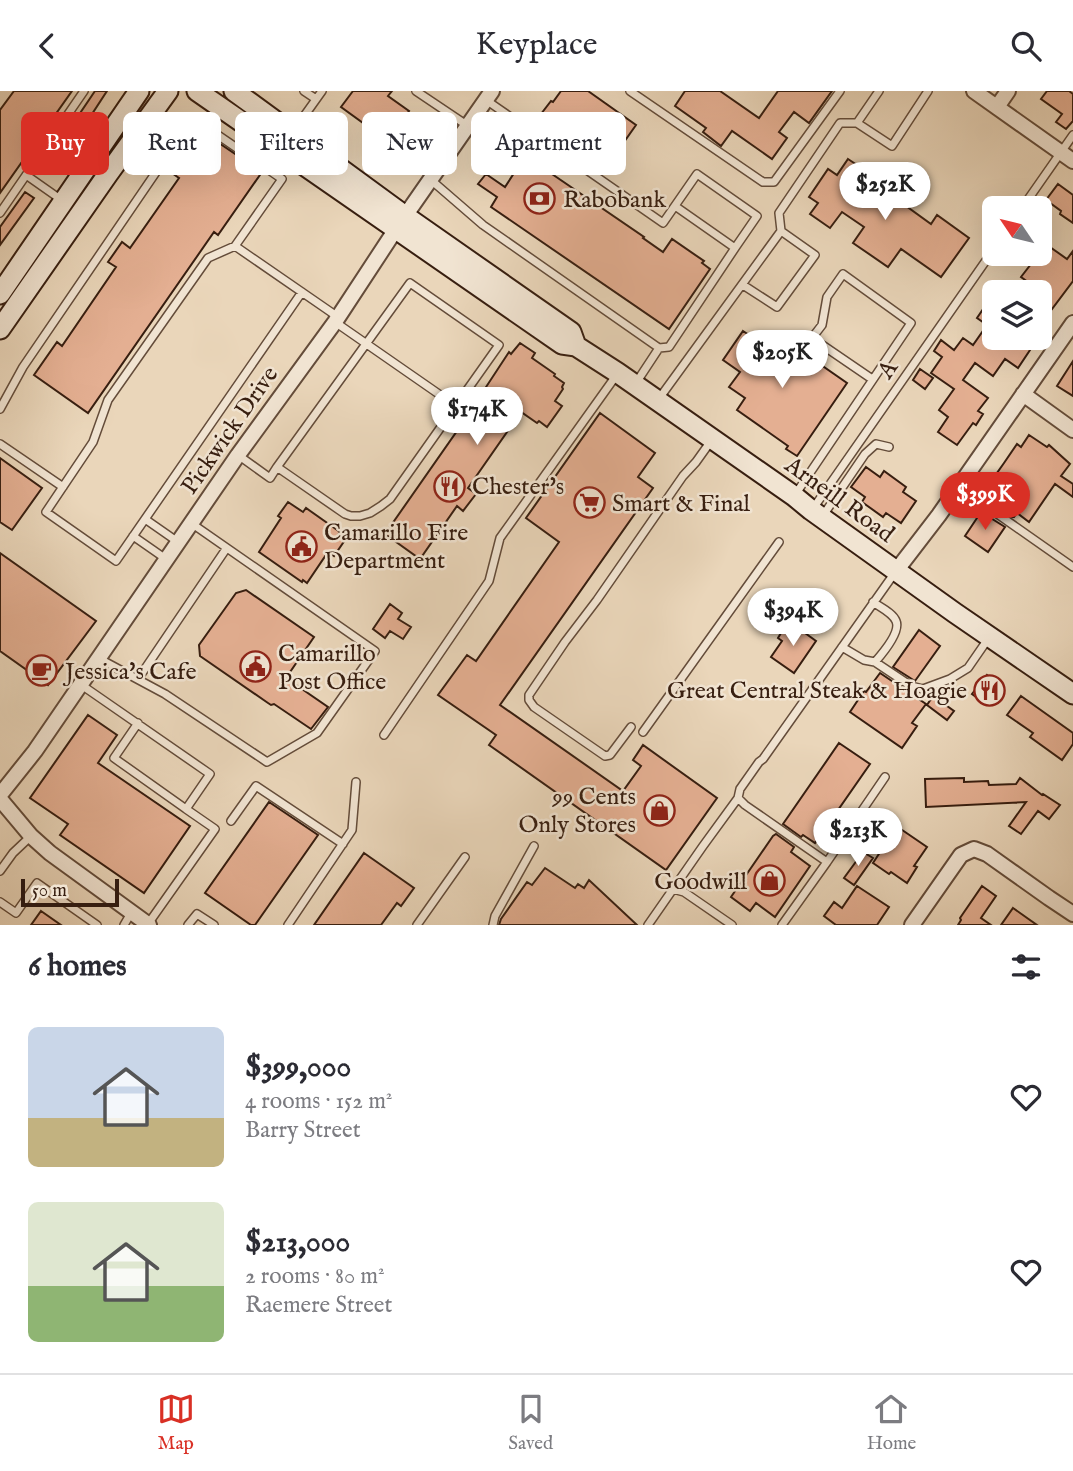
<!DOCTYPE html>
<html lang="en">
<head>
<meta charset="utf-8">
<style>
  body { margin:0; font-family:"IM FELL English",serif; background:#f7f7f7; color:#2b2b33; height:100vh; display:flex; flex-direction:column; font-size:26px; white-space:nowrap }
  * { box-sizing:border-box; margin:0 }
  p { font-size:23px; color:#7c7c81 }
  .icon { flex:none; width:38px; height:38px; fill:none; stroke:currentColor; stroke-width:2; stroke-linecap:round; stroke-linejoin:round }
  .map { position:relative; height:834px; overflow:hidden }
  .details { display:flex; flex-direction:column; background:#fff; flex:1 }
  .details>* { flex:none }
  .banner { position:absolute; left:21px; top:21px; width:700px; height:63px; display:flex; gap:14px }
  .needle { width:46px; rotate:305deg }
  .fabs { position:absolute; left:982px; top:105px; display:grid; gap:14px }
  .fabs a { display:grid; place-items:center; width:70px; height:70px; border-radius:10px; background:#fff; box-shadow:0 7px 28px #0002; font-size:35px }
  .scale { position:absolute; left:21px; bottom:18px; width:98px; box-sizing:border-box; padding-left:7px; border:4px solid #371e10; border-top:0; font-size:19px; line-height:24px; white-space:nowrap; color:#371e10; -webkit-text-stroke:5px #f1e4d2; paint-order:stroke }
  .price { position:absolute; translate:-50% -60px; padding:0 16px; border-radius:24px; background:#fff; color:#222; font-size:23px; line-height:46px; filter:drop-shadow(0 2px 4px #0008) }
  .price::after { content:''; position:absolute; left:50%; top:42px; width:21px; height:16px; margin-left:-10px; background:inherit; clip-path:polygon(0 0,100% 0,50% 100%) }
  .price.on { background:#d93025; color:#fff }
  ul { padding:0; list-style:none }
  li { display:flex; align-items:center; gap:21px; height:175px; padding:0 28px }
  li span { display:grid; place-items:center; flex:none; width:196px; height:140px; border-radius:10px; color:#555 }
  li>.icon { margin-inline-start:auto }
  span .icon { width:84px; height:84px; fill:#fffc; stroke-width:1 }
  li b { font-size:30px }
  h2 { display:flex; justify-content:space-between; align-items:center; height:84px; padding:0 28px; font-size:30px }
  .pill { padding:0 24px; border-radius:10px; background:#fff; box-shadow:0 7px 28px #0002; font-size:24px; line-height:63px }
  .pill.on { background:#d93025; color:#fff }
  header { display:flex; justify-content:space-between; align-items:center; height:91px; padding:0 28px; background:#fff; font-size:32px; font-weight:600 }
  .tab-bar { display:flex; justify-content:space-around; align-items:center; height:98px; border-top:2px solid #e1e1e2; background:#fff; font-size:19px; color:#7c7c81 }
  .tab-bar a { display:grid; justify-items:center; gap:4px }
  .tab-bar .on { color:#d93025 }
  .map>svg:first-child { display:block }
  .building { fill:#e4af92; stroke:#371e10; stroke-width:2 }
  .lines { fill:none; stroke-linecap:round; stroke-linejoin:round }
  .service-casing { stroke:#644c3a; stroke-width:10 }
  .minor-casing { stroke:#644c3a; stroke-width:18 }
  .secondary-casing { stroke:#371e10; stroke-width:23 }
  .service { stroke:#f1e4d2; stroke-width:7 }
  .minor { stroke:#f1e4d2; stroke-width:14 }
  .secondary { stroke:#f1e4d2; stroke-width:19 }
  .labels { text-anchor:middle; stroke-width:5; stroke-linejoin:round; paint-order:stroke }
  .poi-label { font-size:24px; fill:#371e10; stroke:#f1e4d2; text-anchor:start }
  .street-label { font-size:24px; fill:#371e10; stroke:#f1e4d2 }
</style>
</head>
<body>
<header><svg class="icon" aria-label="back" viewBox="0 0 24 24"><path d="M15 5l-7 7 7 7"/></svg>Keyplace<svg class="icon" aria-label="search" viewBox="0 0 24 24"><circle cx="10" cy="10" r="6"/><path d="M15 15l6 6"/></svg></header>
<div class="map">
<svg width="1073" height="834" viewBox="0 0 1073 834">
  <rect width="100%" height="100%" fill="#ead6ba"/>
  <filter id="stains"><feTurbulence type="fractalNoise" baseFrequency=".00286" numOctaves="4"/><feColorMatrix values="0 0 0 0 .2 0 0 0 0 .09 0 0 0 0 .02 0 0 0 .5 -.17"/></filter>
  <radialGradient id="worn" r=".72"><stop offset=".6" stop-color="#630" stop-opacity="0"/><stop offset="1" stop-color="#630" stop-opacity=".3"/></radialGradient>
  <path class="building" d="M 14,0 L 72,0 L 0,102 L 0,19 Z
    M 95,0 L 107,0 L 77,46 L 68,40 Z
    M 353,0 L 392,0 L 388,5 L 409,20 L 388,50 L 341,16 Z
    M 561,0 L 588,0 L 636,34 L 612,68 L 558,29 L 555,33 L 541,23 L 551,10 L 553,11 Z
    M 685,0 L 720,0 L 759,27 L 778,0 L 832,0 L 809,32 L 794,21 L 779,41 L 787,47 L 772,68 L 732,40 L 721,55 L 703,41 L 706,37 L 675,15 Z
    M 1047,0 L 1069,0 L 1073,3 L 1073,30 L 1066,38 L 1056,31 L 1062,23 L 1041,8 Z
    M 207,44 L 262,81 L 218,144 L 214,141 L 88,322 L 34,284 L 57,251 L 62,255 L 116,176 L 108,171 L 122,151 L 130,157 L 179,87 L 169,80 L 192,47 Z
    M 530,68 L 644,146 L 643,147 L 663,161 L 672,148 L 704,170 L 702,172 L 710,178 L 669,238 L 491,116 L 497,106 L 478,93 L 486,83 L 505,96 L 518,76 L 522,79 Z
    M 848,68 L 866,80 L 858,92 L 883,110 L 888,102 L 931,133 L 937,124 L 969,147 L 941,186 L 901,158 L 888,176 L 853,152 L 864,136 L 842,121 L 830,137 L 810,123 L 818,112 L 809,106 L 828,78 L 837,84 Z
    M 1058,93 L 1073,104 L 1073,132 L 1060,123 L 1061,120 L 1046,109 Z
    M 25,101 L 34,107 L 0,154 L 0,136 Z
    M 1040,149 L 1067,168 L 1073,160 L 1073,190 L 1040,234 L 1040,201 L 1027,201 L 1032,194 L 1021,186 L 1031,173 L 1016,163 L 1040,163 Z
    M 994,202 L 994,247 L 1038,247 L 1018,277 L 1005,268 L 993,285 L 975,272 L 963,289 L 988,307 L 978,320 L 983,323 L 976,334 L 973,332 L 957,354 L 938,341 L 948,326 L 939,319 L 954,298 L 931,282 L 942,266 L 934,260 L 941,249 L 954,259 L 963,247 L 973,254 L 987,234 L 977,227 Z
    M 743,240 L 776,262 L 785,249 L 847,292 L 797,365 L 786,358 L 788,355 L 737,319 L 745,307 L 729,296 L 740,281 L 723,269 Z
    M 520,252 L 535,262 L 532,267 L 555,283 L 554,285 L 564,292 L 562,296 L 563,298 L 555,310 L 562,315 L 547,336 L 539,330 L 537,332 L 521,321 L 468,397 L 476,403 L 463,420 L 457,415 L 420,468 L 385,443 L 487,297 L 486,296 L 509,261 L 511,263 Z
    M 1073,270 L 1073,305 L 1057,295 Z
    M 920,278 L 933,287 L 925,298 L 913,289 Z
    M 600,322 L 655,362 L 638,386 L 653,397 L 500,614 L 623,700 L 641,675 L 633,669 L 643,654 L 717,707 L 666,779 L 489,654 L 496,644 L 438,604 L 467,564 L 476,570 L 559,451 L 526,427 Z
    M 1029,344 L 1047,356 L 1049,354 L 1070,373 L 1061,385 L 1073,393 L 1073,406 L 1055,393 L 1029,431 L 1017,422 L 1014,426 L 1012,426 L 1003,419 L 1010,409 L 992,397 L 1000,385 L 997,382 L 1004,372 L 1017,353 L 1021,356 Z
    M 0,367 L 42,397 L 12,439 L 0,431 Z
    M 866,376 L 880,386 L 884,380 L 906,396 L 903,401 L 916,410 L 901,432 L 886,422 L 883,426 L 862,411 L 865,406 L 851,396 Z
    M 288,411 L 303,421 L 306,417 L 340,441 L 338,444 L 345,449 L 334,465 L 328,461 L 307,492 L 303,489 L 302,491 L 259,461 L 281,427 L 278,425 Z
    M 981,421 L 1005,436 L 988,461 L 965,445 Z
    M 0,462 L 96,530 L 48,594 L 0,560 Z
    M 246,499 L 314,546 L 286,587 L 328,616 L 311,638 L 274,613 L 271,614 L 268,612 L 200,565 L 199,554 L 236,502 Z
    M 390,513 L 402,522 L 398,528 L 411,536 L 403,548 L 390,540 L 385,547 L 373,538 Z
    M 794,534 L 816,550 L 794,582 L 771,566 L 782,550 L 778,547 L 784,537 L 789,541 Z
    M 919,539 L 940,555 L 915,590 L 893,576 Z
    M 880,582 L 926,613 L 912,632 L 917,635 L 902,657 L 850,621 L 864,600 L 866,601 Z
    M 987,584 L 1000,594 L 986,613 L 972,603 Z
    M 933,605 L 954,620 L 947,629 L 927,614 Z
    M 1021,605 L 1073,642 L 1073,653 L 1062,669 L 1030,646 L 1033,642 L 1007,624 Z
    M 88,624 L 117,644 L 98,672 L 190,735 L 144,802 L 60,744 L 68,733 L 30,707 Z
    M 839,652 L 870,673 L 815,752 L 803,744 L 801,746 L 783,733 Z
    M 964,687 L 964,691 L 988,690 L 989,694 L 1016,693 L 1020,687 L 1042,704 L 1043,703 L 1060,714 L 1049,728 L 1038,720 L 1021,743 L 1009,735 L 1026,711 L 926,716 L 925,688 Z
    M 269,711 L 318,744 L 255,834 L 251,834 L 205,802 Z
    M 886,728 L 927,756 L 914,775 L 917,776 L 907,792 L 891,781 L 889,783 L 873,772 L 888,749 L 877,741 Z
    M 776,743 L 794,756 L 791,761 L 810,775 L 775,826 L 756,812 L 750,820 L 731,806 L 773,745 Z
    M 863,761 L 873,767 L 854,794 L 844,787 Z
    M 364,762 L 414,797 L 401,815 L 397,812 L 381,834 L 314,834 Z
    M 545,777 L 575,797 L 578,793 L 584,797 L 589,789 L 637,834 L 499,834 L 501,828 L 527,791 L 532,794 Z
    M 857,795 L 889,816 L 877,834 L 836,834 L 824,825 L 834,811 L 842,817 Z
    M 982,795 L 996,805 L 981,827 L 991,834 L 958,834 L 961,829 L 960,827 Z
    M 1013,817 L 1037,834 L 1001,834 Z
    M 41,820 L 61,834 L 31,834 Z"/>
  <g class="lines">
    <defs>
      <path id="service" d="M 304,0 L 316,8
        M 416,0 L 468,35
        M 630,0 L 763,91 L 774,91 L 840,0
        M 486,9 L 663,132 L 697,83 L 757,125 L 735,157 L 675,115
        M 857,32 L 879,0
        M 292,42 L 322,0
        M 494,78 L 523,34
        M 26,84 L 63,110
        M 431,89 L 483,134 L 659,257 L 669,256 L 735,157
        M 1022,117 L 1073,44
        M 0,122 L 84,0
        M 743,194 L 777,216 L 815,164 L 781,140
        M 302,201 L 116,470 L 46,421 L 93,351 L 108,309 L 208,167 L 235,155 L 338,226
        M 335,231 L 456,315
        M 636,292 L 659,257
        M 658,309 L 781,140 L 779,122 L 840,32 L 857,32 L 892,55 L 928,0
        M 0,318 L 23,276 L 193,27 L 282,88 L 235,155
        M 0,353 L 63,396
        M 238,364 L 270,387 L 277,376 L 410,192 L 499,254 L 390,408 L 381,415 L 370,422 L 360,425 L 351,425 L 345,423 L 277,376
        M 959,396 L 1073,476
        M 795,404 L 911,232 L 843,183 L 827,206 L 822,234 L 812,247 L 872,288
        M 812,419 L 994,158
        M 822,426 L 865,363 L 876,353 L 889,356
        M 145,428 L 178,451
        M 133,445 L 166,468
        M 873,511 C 880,516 893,522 896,530 C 901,541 882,563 875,571
        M 842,556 L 864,569 L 875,571 L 911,595 L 923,598 L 950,588 L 968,577 L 988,548
        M 98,567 L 165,603 L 267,671 L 317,642 L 375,560 L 191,432
        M 138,588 L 226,458
        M 80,593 L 210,683 L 186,718 L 114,667 L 138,632
        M 631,636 L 610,664 L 605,665 L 534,616 L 529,609 L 529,604 L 565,551 L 597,509 L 683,385 L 696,371 L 711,350
        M 643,641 L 779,451
        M 384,644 L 489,490 L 500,447 L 618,282
        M 738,707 L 745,714 L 827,771 L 782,834
        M 231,730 L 256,695 L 343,753
        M 827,771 L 885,686
        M 0,780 L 13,762 L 31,745
        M 673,798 L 684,801 L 732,834
        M 0,811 L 16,822 L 37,792 L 97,834
        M 148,833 L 215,738 L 186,718
        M 124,834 L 131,822
        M 188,834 L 197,823 L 214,834
        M 288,834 L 352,739 L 356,691
        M 417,834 L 465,766
        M 493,834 L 495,825 L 534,755
        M 648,834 L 703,755 L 738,707 L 740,698 L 759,671 L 763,668 L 896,480"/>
      <path id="minor" d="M 974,0 L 1073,70
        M 997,16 L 1008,0
        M 1023,303 L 1073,339
        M 896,480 L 939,424 L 1073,232
        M 0,704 L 35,660 L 238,364 L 335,231 L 396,138 L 492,0
        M 0,708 L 31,745 L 50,762 L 149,834
        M 912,834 L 961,764 L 974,758 L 987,763 L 1049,807 L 1073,823"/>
      <path id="secondary" d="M 197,0 L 562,253 L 576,255 L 618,282 L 794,405 L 811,419 L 955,522 L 1073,603
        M 234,0 L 405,125 L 571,241 L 576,255
        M 0,203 L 139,0
        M 0,238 L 108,83 L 168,0"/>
    </defs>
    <use href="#service" class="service-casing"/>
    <use href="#minor" class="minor-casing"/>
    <use href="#secondary" class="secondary-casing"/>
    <use href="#service" class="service"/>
    <use href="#minor" class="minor"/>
    <use href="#secondary" class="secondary"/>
  </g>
  <defs>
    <symbol id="bank-ring" viewBox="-11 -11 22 22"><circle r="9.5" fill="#f1e4d2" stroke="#8f2418" stroke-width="1.5"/><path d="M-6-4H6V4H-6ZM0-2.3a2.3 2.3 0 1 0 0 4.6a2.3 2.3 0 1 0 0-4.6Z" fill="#8f2418"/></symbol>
    <symbol id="restaurant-ring" viewBox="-11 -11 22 22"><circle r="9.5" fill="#f1e4d2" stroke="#8f2418" stroke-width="1.5"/><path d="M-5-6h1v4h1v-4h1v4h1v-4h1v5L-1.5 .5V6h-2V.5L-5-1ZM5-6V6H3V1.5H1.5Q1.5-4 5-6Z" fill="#8f2418"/></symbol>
    <symbol id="supermarket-ring" viewBox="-11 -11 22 22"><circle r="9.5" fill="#f1e4d2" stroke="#8f2418" stroke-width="1.5"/><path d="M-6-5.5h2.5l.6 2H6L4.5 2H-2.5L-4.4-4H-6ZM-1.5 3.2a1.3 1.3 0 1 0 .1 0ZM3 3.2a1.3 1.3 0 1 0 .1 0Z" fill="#8f2418"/></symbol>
    <symbol id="civic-ring" viewBox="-11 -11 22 22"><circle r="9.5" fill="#f1e4d2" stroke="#8f2418" stroke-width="1.5"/><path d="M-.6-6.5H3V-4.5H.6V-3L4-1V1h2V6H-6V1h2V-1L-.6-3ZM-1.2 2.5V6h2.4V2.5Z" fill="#8f2418"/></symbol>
    <symbol id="cafe-ring" viewBox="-11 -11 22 22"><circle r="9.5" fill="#f1e4d2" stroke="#8f2418" stroke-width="1.5"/><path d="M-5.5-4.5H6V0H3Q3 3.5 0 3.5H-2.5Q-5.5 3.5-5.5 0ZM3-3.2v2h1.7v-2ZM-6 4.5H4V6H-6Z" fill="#8f2418"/></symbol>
    <symbol id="shop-ring" viewBox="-11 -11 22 22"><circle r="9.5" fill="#f1e4d2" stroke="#8f2418" stroke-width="1.5"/><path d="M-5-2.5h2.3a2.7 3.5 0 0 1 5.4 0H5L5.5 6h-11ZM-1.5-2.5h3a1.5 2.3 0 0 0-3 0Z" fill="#8f2418"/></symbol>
  </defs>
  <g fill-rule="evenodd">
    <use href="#bank-ring" x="522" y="90" width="35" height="35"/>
    <use href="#restaurant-ring" x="432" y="378" width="35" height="35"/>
    <use href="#supermarket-ring" x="572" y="394" width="35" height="35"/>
    <use href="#civic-ring" x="284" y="438" width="35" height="35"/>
    <use href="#civic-ring" x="238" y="558" width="35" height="35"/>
    <use href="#cafe-ring" x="24" y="562" width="35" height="35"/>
    <use href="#restaurant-ring" x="972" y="582" width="35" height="35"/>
    <use href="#shop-ring" x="642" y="702" width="35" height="35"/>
    <use href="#shop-ring" x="752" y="772" width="35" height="35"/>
  </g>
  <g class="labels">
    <g class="poi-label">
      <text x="563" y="116">Rabobank</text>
      <text x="472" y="403">Chester's</text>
      <text x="612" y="420">Smart &amp; Final</text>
      <text x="324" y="449">Camarillo Fire<tspan x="324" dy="28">Department</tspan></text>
      <text x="278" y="570">Camarillo<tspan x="278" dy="28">Post Office</tspan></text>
      <text x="65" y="588">Jessica's Cafe</text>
      <text x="967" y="607" text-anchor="end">Great Central Steak &amp; Hoagie</text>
      <text x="636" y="713" text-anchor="end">99 Cents<tspan x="636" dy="28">Only Stores</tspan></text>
      <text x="747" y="798" text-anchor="end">Goodwill</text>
    </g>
    <g class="street-label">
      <text transform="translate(887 278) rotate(-55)" y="8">A</text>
      <text transform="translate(229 339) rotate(-55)" y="8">Pickwick Drive</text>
      <text transform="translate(840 408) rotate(36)" y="8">Arneill Road</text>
    </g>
  </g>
  <rect width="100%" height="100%" filter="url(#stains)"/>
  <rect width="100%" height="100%" fill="url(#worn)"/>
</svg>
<div class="fabs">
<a><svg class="needle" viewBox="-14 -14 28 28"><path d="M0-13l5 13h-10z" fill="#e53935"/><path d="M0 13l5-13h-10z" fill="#7c7c81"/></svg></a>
<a><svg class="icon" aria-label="layers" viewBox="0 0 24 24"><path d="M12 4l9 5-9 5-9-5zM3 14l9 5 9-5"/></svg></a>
</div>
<div class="scale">50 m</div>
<b class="price" style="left:885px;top:131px">$252K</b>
<b class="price" style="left:782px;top:299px">$205K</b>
<b class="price" style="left:477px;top:356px">$174K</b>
<b class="price on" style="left:985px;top:441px">$399K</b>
<b class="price" style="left:793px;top:557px">$394K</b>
<b class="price" style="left:858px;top:777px">$213K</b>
<div class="banner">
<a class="pill on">Buy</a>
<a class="pill">Rent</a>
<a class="pill">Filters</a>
<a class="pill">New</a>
<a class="pill">Apartment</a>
</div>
</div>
<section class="details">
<h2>6 homes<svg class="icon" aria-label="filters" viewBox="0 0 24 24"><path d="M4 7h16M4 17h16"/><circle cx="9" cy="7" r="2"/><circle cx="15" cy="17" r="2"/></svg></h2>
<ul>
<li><span style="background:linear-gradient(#c9d6e8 65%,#c2b280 0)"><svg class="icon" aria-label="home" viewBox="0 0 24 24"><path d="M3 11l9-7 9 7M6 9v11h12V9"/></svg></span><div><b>$399,000</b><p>4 rooms · 152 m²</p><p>Barry Street</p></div><svg class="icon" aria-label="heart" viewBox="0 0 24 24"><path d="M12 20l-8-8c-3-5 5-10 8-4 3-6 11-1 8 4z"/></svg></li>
<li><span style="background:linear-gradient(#dfe7d0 60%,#8fb573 0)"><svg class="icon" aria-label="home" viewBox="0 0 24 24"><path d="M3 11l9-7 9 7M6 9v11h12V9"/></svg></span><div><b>$213,000</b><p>2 rooms · 80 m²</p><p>Raemere Street</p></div><svg class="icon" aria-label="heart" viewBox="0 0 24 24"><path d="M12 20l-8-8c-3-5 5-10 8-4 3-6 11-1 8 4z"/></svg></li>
</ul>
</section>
<nav class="tab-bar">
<a class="on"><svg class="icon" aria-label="map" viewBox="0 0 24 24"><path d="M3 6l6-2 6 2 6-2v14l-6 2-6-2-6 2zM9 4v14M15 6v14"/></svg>Map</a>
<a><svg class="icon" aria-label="saved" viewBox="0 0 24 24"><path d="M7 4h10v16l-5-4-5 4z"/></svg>Saved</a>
<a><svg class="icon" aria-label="home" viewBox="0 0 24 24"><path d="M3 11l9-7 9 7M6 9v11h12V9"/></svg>Home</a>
</nav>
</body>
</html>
